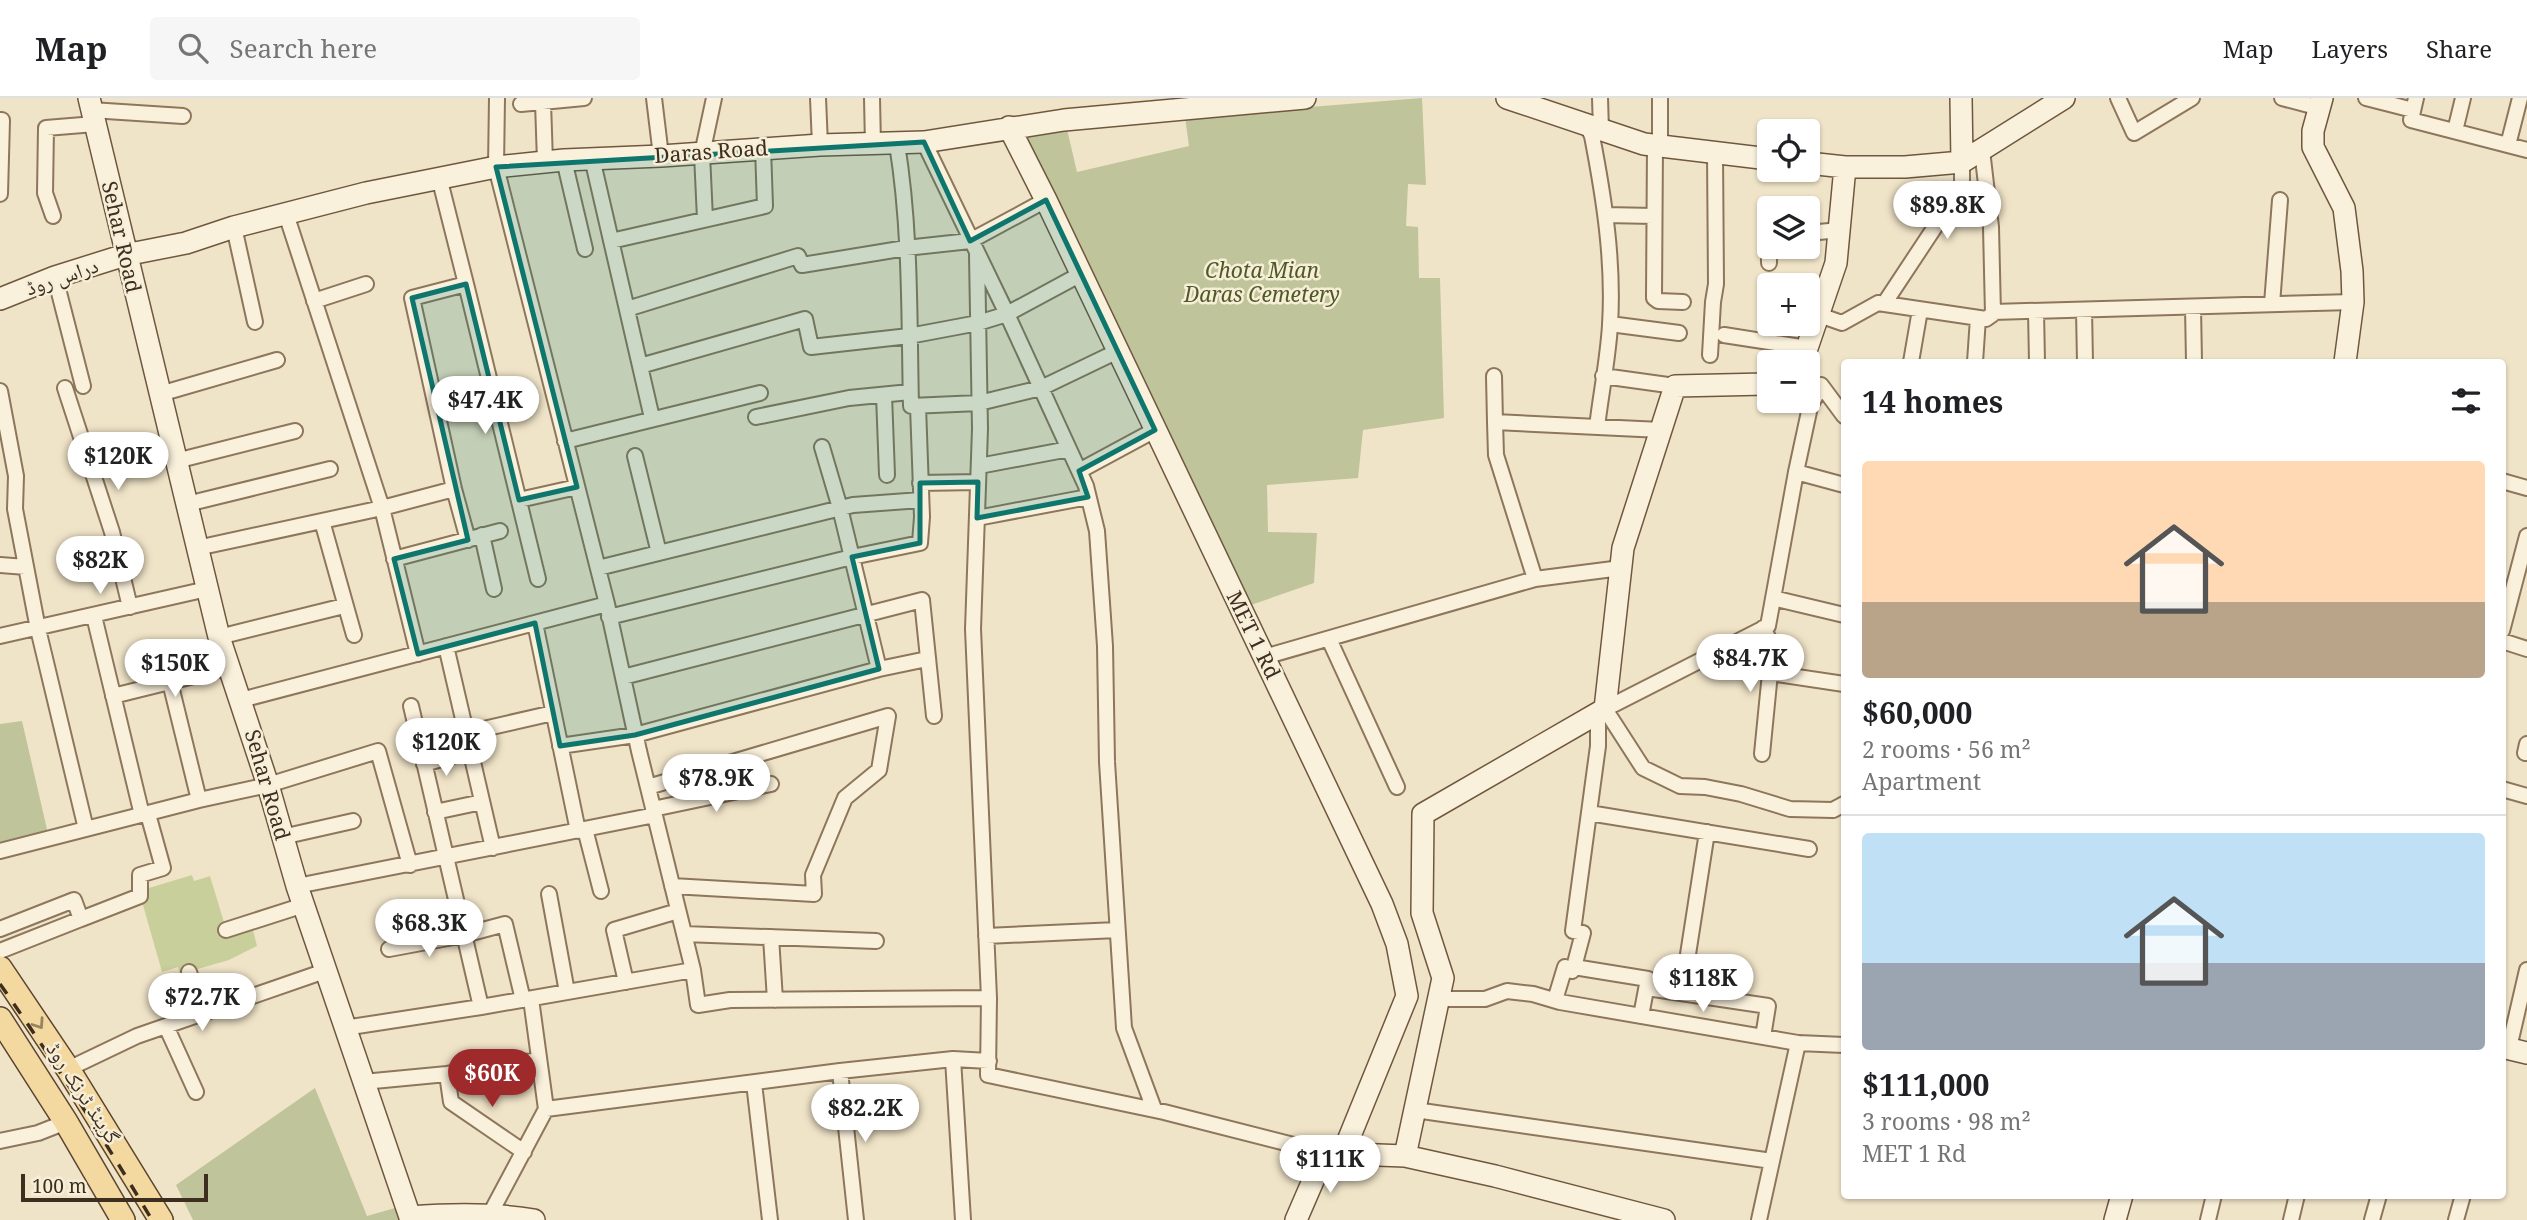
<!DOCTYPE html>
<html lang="en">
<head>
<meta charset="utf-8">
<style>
  body { margin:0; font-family:"Noto Serif","Noto Naskh Arabic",serif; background:#f6f6f6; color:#202124; height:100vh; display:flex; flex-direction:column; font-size:26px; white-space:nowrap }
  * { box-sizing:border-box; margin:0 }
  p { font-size:23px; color:#757577 }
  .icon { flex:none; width:38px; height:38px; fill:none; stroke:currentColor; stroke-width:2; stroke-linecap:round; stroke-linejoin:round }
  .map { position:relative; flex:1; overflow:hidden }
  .sheet { position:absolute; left:1841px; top:261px; width:665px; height:840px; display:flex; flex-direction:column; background:#fff; border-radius:7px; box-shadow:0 2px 5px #0004 }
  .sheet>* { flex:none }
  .controls { position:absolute; left:1757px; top:21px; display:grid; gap:14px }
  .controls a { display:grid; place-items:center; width:63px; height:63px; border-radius:7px; background:#fff; box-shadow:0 2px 5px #0004; font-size:35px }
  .scale { position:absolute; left:21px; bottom:18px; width:187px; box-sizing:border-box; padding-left:7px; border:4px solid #3d2e20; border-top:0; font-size:19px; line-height:24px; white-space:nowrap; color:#3d2e20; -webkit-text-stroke:5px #f7eed8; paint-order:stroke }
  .price { position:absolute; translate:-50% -60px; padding:0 16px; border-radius:24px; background:#fff; color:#222; font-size:23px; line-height:46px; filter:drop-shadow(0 2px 4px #0008) }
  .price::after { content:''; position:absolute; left:50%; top:42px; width:21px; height:16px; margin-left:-10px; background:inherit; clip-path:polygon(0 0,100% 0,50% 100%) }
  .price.active { background:#9e2a2b; color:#fff }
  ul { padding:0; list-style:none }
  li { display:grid; align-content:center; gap:14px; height:371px; padding:0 21px }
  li+li { border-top:2px solid #e0e0e0 }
  li span { display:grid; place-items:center; height:217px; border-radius:7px; color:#555 }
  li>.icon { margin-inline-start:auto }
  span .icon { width:126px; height:126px; fill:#fffc; stroke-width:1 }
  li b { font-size:30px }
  h2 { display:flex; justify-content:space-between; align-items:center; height:84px; padding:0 21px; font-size:30px }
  header { display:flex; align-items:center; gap:42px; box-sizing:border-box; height:98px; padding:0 35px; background:#fff; border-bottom:2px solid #e0e0e0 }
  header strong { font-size:33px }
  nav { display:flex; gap:38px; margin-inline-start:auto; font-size:24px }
  .search { width:490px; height:63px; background:#f6f6f6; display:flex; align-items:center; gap:18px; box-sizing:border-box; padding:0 24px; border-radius:7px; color:#757577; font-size:26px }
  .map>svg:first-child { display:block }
  .green { fill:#c9cf9b }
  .cemetery { fill:#bfc49a }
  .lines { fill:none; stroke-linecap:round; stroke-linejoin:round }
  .street-casing { stroke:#8d765c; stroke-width:18 }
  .secondary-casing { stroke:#6f573f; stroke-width:24 }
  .primary-casing { stroke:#5b4430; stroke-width:26 }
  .street { stroke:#faf1dc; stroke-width:14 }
  .secondary { stroke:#faf1dc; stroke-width:21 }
  .primary { stroke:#f3d9a0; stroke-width:23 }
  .rail { stroke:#3d2e20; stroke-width:3.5; stroke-dasharray:12 12; stroke-linecap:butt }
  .oneway { stroke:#988460 }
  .marked { fill:#0f766e; fill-opacity:0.2; stroke:#0f766e; stroke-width:5; stroke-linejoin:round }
  .labels { text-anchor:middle; stroke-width:5; stroke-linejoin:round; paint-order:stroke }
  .street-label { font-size:21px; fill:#3d2e20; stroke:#f7eed8 }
  .park-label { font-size:21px; font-style:italic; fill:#4d5a26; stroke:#f7eed8 }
</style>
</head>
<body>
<header>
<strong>Map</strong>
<div class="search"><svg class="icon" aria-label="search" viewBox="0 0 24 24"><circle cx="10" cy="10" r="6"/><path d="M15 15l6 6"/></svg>Search here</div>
<nav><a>Map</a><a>Layers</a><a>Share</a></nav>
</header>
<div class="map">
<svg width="2527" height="1122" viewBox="0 0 2527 1122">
  <rect width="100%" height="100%" fill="#f0e4c8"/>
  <path class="green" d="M 192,777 L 194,783 L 210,778 L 226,831 L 251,824 L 257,848 L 229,862 L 180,876 L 178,869 L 162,874 L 139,793 Z"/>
  <path class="cemetery" d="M 1422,0 L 1426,87 L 1408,86 L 1406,128 L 1418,129 L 1419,180 L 1440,180 L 1444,320 L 1363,332 L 1358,380 L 1267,387 L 1268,434 L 1317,435 L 1314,485 L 1248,508 L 1014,32 L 1066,27 L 1077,74 L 1189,48 L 1185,19 Z
    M 22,623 L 49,740 L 0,753 L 0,626 Z
    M 315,990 L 367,1118 L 395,1110 L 400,1122 L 193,1122 L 176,1087 Z"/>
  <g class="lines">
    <defs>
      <path id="street" d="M 497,0 L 496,69 L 607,506 L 639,653 L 693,872 L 698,907 L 730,902 L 989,900
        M 654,0 L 661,58
        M 818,0 L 820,47
        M 872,0 L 873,47
        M 1600,0 L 1601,32
        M 1660,0 L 1660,48
        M 2118,0 L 2134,35 L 2192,0
        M 2282,0 L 2320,10
        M 2366,0 L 2413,12
        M 2416,0 L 2411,22 L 2527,52
        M 543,4 L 545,64
        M 521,6 L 584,0
        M 91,12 L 183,18
        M 0,22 L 2,22 L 0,96
        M 1587,27 L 1592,38 C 1604,100 1614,163 1610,227 C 1608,261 1601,295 1597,329
        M 2455,33 L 2463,0
        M 924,44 L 1007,216 L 1086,388 L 1097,433 L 1105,548 L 1107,664 L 1124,930 L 1154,1011
        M 897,46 C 911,132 909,221 911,308 L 979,305 L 1041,290 L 1118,253
        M 1655,47 L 1654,200 L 1658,203 L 1683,204
        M 2508,47 L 2520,0
        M 592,60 L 652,320
        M 564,62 L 585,151
        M 439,79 L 466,186 L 412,200 L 454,391 L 468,442
        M 286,116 L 382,410 L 418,556
        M 1606,117 L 1654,118
        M 53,118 L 45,95 L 46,30 L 95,26
        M 705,121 L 702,56 L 714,0
        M 234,129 L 255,224
        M 1808,135 L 1840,132
        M 611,143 L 765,108 L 763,50
        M 977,157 L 980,331 L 973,531 L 989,900 L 988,977 L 1164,1014 L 1325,1055
        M 1769,165 L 1769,138
        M 55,179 L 83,288
        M 466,186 L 538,481
        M 1766,199 L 1769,200
        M 314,203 L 366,186
        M 1884,206 L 1962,88 L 1962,64
        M 2272,206 L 2280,102
        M 2193,209 L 2194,264
        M 627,211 L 798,158 L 802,167 L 906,150 L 970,143 L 1046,102
        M 2084,212 L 2085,264
        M 2036,213 L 2037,264
        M 1993,214 L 2353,204
        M 1819,217 L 1842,225 L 1878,205 L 1986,221 L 1993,216 L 1991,129 L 1982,52
        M 1610,226 L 1679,235
        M 1724,237 L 1807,250
        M 1710,257 L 1713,204 L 1716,186 L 1715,55
        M 1911,264 L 1920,212
        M 1975,264 L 1978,220
        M 640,268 L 805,221 L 811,249 L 909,238 L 978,225 L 1007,216 L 1081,176
        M 1494,278 L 1495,324 L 1661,332
        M 1603,278 L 1675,288
        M 65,290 L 112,434 L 130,509
        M 0,293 L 16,378 L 15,411 L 38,531 L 86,731
        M 160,296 L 277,262
        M 884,297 L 887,377
        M 756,319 L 849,300 L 910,294
        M 1495,324 L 1496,357 L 1535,481
        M 565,343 L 760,295
        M 822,349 L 840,410 L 879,571 L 927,561
        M 635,358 L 659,455
        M 176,363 L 295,333
        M 979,368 L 1069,351
        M 1079,373 L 1155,332
        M 1796,374 L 1810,309 L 1821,287 L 1844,318
        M 2502,383 L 2527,390
        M 920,385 L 978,384
        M 1844,387 L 1796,374 L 1768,528 L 1605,611 L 1643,670 L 1680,688 L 1705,689 L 1741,696 L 1790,711 L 1833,712 L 1844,706
        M 519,402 L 577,389
        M 187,406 L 330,371
        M 977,420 L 1088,399
        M 322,423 L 354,537
        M 482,437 L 494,491
        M 197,450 L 382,410 L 454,391
        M 394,461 L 500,433
        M 0,467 L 26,469
        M 598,470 L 853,407 L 921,402
        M 1773,500 L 1844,517
        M 94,518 L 142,717
        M 609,519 L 852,459 L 920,445 L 922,419 L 918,308
        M 535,525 L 578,733
        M 2502,533 L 2527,438
        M 0,538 L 207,491
        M 219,539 L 344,508
        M 1329,541 L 1397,689
        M 2502,543 L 2527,551
        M 446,548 L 493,750
        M 1264,559 L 1535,481 L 1621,470
        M 1770,575 L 1844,586
        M 623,579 L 922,502 L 934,618
        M 170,584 L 199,702
        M 113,598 L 230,569
        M 241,602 L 607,506
        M 411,608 L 481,909
        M 466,635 L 553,615
        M 2527,646 L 2525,655 L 2527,655
        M 560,648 L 635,637 L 879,571
        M 1762,656 L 1770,575 L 1770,543 L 1763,530
        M 424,666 L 470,653
        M 648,689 L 888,618 L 879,672 L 845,700 L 813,777 L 814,796 L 672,788
        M 2502,691 L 2527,698
        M 653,711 L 771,686
        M 435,714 L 482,704
        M 1589,715 L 1809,751
        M 585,731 L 601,793
        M 282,739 L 353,723
        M 0,753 L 199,702 L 268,687 L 378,653 L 410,767
        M 297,788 L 655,717
        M 549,796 L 567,894
        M 0,831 L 74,802 L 81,821 L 140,798 L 140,777 L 163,770 L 148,716
        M 226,832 L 304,807
        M 684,836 L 876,843
        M 986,838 L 1117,832
        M 771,839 L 775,902
        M 389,851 L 464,837 L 505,826 L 523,902
        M 0,853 L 81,821
        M 1574,869 L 1648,881 L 1641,918
        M 189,874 L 203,917
        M 626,884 L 614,832 L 678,813
        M 1647,890 L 1768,908 L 1763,939
        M 1682,895 L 1707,734
        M 1438,901 L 1485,901 L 1507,893 L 1533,896 L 1560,904 L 1798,945
        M 1555,902 L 1565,869 L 1572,873 L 1574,869 L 1583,835 L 1573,833 L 1598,648 L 1598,615
        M 166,928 L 196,994
        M 344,930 L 481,909 L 693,872
        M 2509,950 L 2527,872
        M 953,961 L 963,1122
        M 68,971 L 137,938 L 325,873
        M 840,973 L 856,1122
        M 447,976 L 451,1004 L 524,1054
        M 363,984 L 447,976 L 539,962
        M 754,985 L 770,1122
        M 546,1011 L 840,973 L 953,961 L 989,963
        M 1415,1012 L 1772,1063
        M 0,1043 L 38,1035 L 66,1024
        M 489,1118 L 546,1011 L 531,901
        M 1759,1122 L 1798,945 L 1844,947
        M 2208,1122 L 2214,1097
        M 2291,1122 L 2297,1097
        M 2372,1122 L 2379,1097
        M 2456,1122 L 2463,1097"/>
      <path id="secondary" d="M 89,0 L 219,539 L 268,687 L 297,788 L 411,1122
        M 1507,0 L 1644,46 L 1769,61
        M 1961,0 L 1962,64
        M 2322,0 L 2313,33 L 2313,49 L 2344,110 L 2352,173 L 2353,204 L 2345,264
        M 1009,29 L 1046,102 L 1382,806 L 1397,846 L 1407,898 L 1343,1055
        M 1808,65 L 1845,69
        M 0,201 L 55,179 L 125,157 L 186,145 L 234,129 L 366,95 L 496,69 L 564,62 L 661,58 L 820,47 L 924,44 L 1064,22 L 1305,0
        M 1793,264 L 1804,256 L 1807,250 L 1836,165 L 1845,69 L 1905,69 L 1962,64 L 2064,0
        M 2502,949 L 2527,955
        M 1405,1058 L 1443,880 L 1422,815 L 1423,716 L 1605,611 L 1623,450 L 1675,288 L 1766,286 L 1769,283
        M 410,1119 C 451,1116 493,1115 534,1122
        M 1296,1122 L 1325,1055 L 1405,1058 L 1495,1078 L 1664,1122
        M 2115,1122 L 2122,1097"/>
      <path id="primary" d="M 0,870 L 68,971 L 161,1122
        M 0,921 L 66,1024 L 123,1122"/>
    </defs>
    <use href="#street" class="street-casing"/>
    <use href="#secondary" class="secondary-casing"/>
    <use href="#primary" class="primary-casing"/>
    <use href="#street" class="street"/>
    <use href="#secondary" class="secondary"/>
    <use href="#primary" class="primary"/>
    <path class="rail" d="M 0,886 C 54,963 104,1041 152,1122"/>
  </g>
  <defs><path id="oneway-chevron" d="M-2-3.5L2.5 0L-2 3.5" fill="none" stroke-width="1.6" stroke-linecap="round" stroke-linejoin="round" transform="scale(1.75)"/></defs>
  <use class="oneway" href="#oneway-chevron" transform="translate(39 926) rotate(56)"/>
  <path class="marked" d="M 924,44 L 970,143 L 1046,102 L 1155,332 L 1079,373 L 1088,399 L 977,420 L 978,384 L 920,385 L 920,445 L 852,459 L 879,571 L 635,637 L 560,648 L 535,525 L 418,556 L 394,461 L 468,442 L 412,200 L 466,186 L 519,402 L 577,389 L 496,69 Z"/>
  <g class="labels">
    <g class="street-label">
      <text transform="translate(711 54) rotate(-4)" y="7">Daras Road</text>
      <text transform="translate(121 139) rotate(77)" y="7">Sehar Road</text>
      <text transform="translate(62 179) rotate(-19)" y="7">دراس روڈ</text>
      <text transform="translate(1253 537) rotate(64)" y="7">MET 1 Rd</text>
      <text transform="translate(267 687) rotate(74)" y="7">Sehar Road</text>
      <text transform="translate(83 995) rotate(57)" y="7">گرینڈ ٹرنک روڈ</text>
    </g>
    <g class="park-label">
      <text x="1262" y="180">Chota Mian<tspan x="1262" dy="24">Daras Cemetery</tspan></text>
    </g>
  </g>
</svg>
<div class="controls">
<a><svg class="icon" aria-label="locate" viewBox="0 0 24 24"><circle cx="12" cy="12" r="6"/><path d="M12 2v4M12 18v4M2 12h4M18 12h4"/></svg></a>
<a><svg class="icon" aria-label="layers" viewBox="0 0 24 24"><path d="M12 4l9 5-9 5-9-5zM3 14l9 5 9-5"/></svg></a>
<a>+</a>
<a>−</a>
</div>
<div class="scale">100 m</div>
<b class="price" style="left:1947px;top:143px">$89.8K</b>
<b class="price" style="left:485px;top:338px">$47.4K</b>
<b class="price" style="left:118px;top:394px">$120K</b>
<b class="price" style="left:100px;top:498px">$82K</b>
<b class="price" style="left:1750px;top:596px">$84.7K</b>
<b class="price" style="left:175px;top:601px">$150K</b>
<b class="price" style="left:446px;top:680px">$120K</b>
<b class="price" style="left:716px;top:716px">$78.9K</b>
<b class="price" style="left:429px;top:861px">$68.3K</b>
<b class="price" style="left:1703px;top:916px">$118K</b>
<b class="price" style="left:202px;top:935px">$72.7K</b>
<b class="price active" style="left:492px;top:1011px">$60K</b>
<b class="price" style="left:865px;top:1046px">$82.2K</b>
<b class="price" style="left:1330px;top:1097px">$111K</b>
<section class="sheet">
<h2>14 homes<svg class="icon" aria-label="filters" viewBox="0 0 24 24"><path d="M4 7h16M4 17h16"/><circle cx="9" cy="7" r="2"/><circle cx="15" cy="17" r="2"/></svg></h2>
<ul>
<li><span style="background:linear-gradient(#ffd9b3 65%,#b9a48a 0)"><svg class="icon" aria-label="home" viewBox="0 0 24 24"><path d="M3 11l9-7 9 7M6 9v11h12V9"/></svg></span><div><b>$60,000</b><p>2 rooms · 56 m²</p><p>Apartment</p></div></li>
<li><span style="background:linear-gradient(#bfe0f5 60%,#9aa5b1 0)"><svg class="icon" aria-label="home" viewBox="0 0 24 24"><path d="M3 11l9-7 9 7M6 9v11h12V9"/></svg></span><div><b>$111,000</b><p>3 rooms · 98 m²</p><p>MET 1 Rd</p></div></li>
</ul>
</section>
</div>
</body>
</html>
